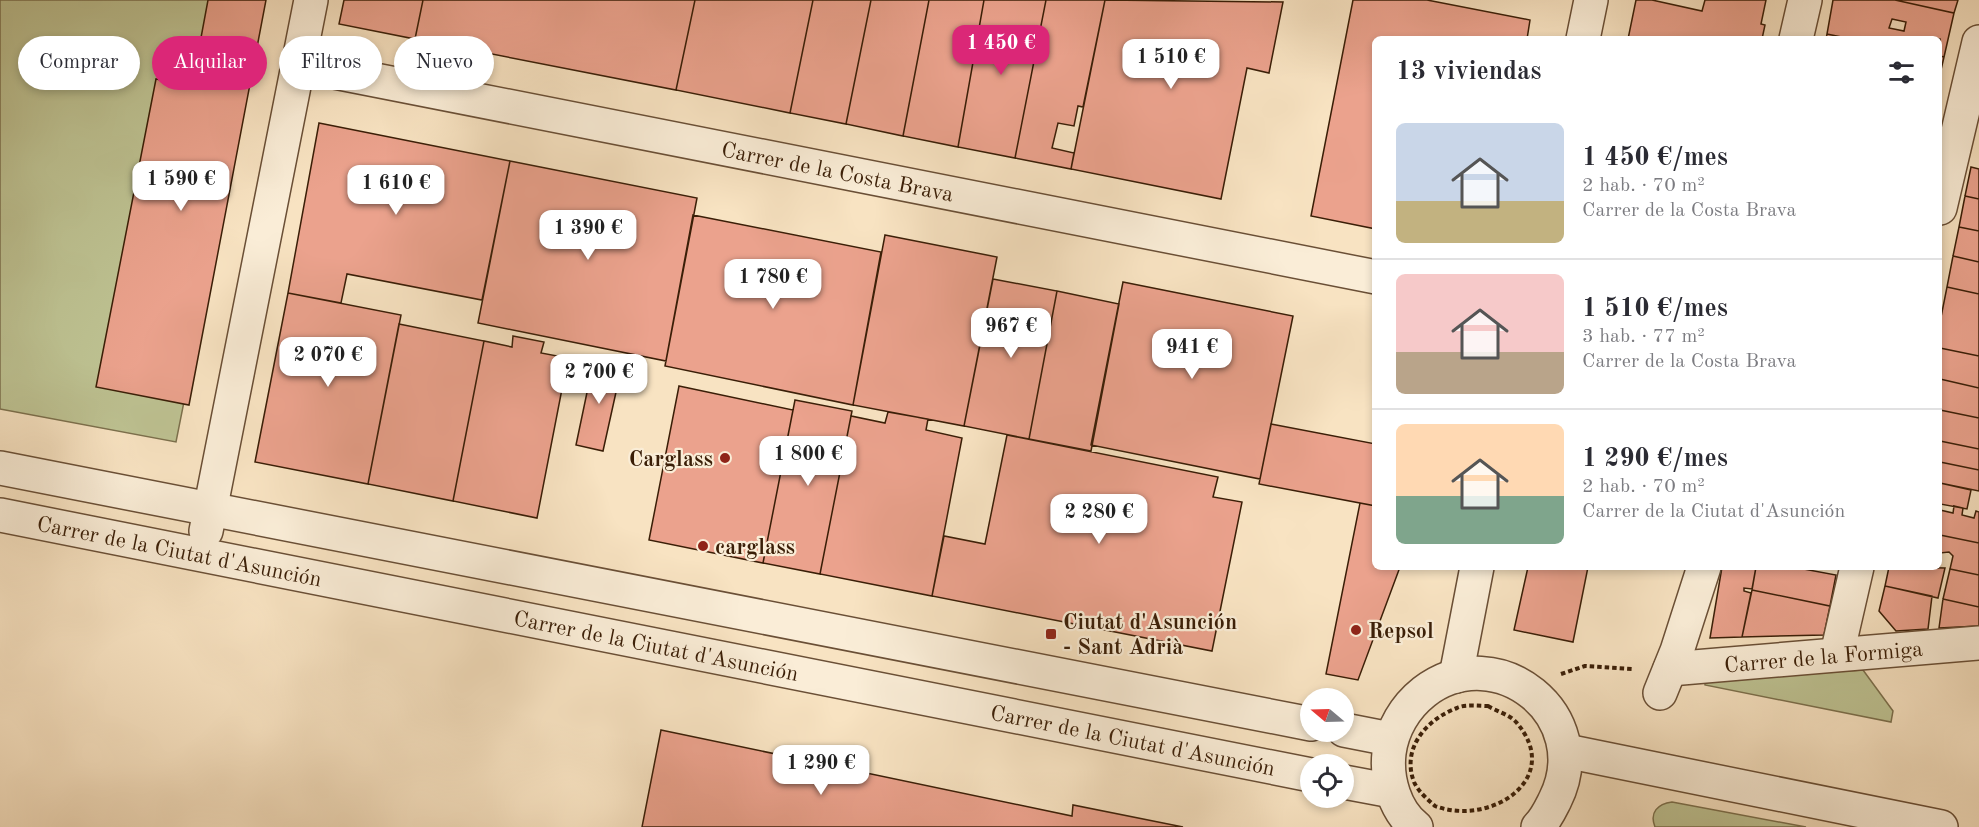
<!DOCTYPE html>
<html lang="es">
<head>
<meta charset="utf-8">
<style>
  body { margin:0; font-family:"Old Standard TT",serif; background:#f2f2f3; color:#2b2b33; height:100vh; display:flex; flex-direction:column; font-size:22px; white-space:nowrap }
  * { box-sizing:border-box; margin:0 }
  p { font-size:20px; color:#7c7c81 }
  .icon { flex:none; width:33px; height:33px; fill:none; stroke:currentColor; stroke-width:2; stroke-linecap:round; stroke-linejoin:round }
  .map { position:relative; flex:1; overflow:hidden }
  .details { position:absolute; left:1372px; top:36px; width:570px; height:534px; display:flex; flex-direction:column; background:#fff; border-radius:9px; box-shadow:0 3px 9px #0003 }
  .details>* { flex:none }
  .banner { position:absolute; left:18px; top:36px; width:570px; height:54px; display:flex; gap:12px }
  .needle { width:39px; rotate:289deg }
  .fabs { position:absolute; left:1300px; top:688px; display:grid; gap:12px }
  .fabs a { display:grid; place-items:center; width:54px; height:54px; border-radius:50%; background:#fff; box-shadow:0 3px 9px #0003; font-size:30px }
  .price { position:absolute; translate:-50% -51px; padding:0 14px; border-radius:12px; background:#fff; color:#222; font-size:20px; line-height:39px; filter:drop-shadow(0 2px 3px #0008) }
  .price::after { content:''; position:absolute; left:50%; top:36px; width:18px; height:14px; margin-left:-9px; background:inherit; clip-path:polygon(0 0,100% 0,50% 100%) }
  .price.active { background:#db2777; color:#fff }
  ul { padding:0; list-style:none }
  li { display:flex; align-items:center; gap:18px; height:150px; padding:0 24px }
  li+li { border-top:2px solid #e1e1e2 }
  li span { display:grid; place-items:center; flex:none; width:168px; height:120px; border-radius:9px; color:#555 }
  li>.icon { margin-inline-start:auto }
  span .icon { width:72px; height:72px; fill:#fffc; stroke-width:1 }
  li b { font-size:26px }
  h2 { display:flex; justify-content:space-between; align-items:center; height:72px; padding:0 24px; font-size:26px }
  .pill { padding:0 21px; border-radius:27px; background:#fff; box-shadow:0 3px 9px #0003; font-size:21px; line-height:54px }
  .pill.active { background:#db2777; color:#fff }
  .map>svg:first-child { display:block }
  .green { fill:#bec393; stroke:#7c704d; stroke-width:1.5 }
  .building { fill:#eba28d; stroke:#3a1e07; stroke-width:1.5; fill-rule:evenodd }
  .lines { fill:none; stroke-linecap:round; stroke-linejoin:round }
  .minor-casing { stroke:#6a4f36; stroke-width:36 }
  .path { stroke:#3a1e07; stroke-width:4; stroke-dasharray:4.5 3; stroke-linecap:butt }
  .minor { stroke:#faedd7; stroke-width:33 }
  .poi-dot { fill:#8f2418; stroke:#faedd7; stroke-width:2 }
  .labels { text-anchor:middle; stroke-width:4.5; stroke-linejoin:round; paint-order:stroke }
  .street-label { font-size:22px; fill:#3a1e07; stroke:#faedd7 }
  .poi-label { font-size:22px; font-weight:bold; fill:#3a1e07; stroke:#faedd7; text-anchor:start }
</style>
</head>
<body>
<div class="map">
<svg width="1979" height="827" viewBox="0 0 1979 827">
  <rect width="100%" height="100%" fill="#f8e3c2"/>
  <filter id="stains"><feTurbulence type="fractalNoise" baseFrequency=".00333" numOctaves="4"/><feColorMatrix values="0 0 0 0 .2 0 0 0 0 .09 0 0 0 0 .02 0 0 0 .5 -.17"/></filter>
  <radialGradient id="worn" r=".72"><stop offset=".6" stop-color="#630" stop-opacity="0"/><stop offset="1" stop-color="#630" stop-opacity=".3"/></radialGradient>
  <path class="green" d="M 0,0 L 264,0 L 176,442 L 0,409 Z
    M 1863,670 L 1893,711 L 1891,722 L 1705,685 L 1705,679 Z
    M 1672,802 L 1806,827 L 1655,827 C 1649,812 1658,804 1672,802 Z"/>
  <path class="building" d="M 208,0 L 266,0 L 189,405 L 96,387 L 156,79 L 192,86 Z
    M 344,0 L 423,0 L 415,39 L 339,24 Z
    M 423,0 L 695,0 L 676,90 L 415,39 Z
    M 695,0 L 813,0 L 790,113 L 676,90 Z
    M 813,0 L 871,0 L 846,124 L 790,113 Z
    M 871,0 L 929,0 L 903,136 L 846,124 Z
    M 929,0 L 984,0 L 958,147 L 903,136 Z
    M 984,0 L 1046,0 L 1015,158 L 958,147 Z
    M 1046,0 L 1105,0 L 1083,107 L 1078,106 L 1074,126 L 1058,123 L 1052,148 L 1074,153 L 1071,169 L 1015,158 Z
    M 1105,0 L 1283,2 L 1269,73 L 1247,68 L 1221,199 L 1071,169 Z
    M 1353,0 L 1427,0 L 1530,20 L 1527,39 L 1376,39 L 1376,229 L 1311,216 Z
    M 1636,0 L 1652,0 L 1702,11 L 1705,0 L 1766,0 L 1761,24 L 1765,25 L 1762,39 L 1628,39 Z
    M 1833,0 L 1895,0 L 1954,13 L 1944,57 L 1940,56 L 1940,39 L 1851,39 L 1827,34 ZM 1892,19 L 1906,22 L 1904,31 L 1889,28 Z
    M 1895,0 L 1958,0 L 1954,13 Z
    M 1827,34 L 1846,38 L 1851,39 L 1826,39 Z
    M 1940,56 L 1944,57 L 1940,74 Z
    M 319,123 L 510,161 L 482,300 L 347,274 L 341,303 L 288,293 Z
    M 510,161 L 697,198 L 666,361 L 478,323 Z
    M 1971,167 L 1979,169 L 1979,199 L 1965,196 Z
    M 1965,196 L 1979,199 L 1979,231 L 1959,227 Z
    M 693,215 L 881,252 L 853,405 L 665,366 Z
    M 1959,227 L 1979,231 L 1979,262 L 1953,256 Z
    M 885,235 L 997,257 L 964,426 L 853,405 Z
    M 1953,256 L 1979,262 L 1979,294 L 1947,287 Z
    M 993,279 L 1057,291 L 1029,439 L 964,426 Z
    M 1123,282 L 1293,316 L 1260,479 L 1091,445 Z
    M 1947,287 L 1979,294 L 1979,356 L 1940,348 L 1940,322 Z
    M 1057,291 L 1119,304 L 1091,451 L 1029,439 Z
    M 288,293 L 401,315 L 368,484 L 255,462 Z
    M 399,324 L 484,341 L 453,501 L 368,484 Z
    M 513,336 L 544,342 L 541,353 L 568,358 L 537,518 L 453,501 L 484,341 L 512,347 Z
    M 1940,348 L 1979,356 L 1979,388 L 1940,379 Z
    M 594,359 L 622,365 L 603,451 L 576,445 Z
    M 1940,379 L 1979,388 L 1979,418 L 1940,410 Z
    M 679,386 L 793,410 L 763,563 L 649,540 Z
    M 795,400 L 852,411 L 820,574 L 763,563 Z
    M 1940,410 L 1979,418 L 1979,449 L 1940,441 Z
    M 888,412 L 928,419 L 926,430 L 962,438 L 932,596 L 820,574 L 851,416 L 885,423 Z
    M 1271,424 L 1376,444 L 1376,506 L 1259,484 Z
    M 1007,435 L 1218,477 L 1213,497 L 1242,502 L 1212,651 L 932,596 L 944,536 L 985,544 Z
    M 1940,441 L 1979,449 L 1979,470 L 1940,462 Z
    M 1940,462 L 1979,470 L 1979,491 L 1940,483 Z
    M 1940,483 L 1971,490 L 1967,509 L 1940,504 Z
    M 1360,503 L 1376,506 L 1376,567 L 1400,567 L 1358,680 L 1326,674 Z
    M 1954,506 L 1963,508 L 1962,515 L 1974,518 L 1976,511 L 1979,512 L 1979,543 L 1940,535 L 1940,510 L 1953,513 Z
    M 1940,535 L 1979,543 L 1979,575 L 1950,569 L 1953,556 L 1949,552 L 1940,553 Z
    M 1528,567 L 1588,567 L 1573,642 L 1514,630 Z
    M 1722,567 L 1756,567 L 1752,589 L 1744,588 L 1744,591 L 1751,593 L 1742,637 L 1710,638 Z
    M 1756,567 L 1793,567 L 1836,575 L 1830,606 L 1752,590 Z
    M 1889,567 L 1945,568 L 1938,598 L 1885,586 Z
    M 1950,569 L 1979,575 L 1979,607 L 1943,599 Z
    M 1885,586 L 1932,596 L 1928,629 L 1896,631 L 1879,611 Z
    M 1752,590 L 1830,606 L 1824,635 L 1742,637 Z
    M 1943,599 L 1979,607 L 1979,626 L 1939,628 Z
    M 661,730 L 1072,816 L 1073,805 L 1183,827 L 642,827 Z"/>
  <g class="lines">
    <defs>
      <g id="minor">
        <path d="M 1583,39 L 1591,0"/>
        <path d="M 1796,39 L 1805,0"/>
        <path id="s1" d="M 299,65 L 1376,277"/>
        <path d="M 1940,208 L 1979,42"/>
        <path d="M 0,468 L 1311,724"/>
        <path id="s2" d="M 0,515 L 1311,775"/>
        <path d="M 206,531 L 311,0"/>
        <path d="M 1837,654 L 1857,567"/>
        <path id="s3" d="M 1670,669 L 1979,643"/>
        <path d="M 1456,676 L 1477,567"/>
        <path d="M 1660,693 L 1677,651 L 1704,567"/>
        <path d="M 1344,730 L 1390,739"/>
        <path d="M 1566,751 L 1941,827"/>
        <path d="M 1344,782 L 1392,791"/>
        <path d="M 1416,827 C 1395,811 1386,779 1389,753 C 1392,729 1405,707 1424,692 C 1497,636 1597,716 1555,800 C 1550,810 1546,819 1538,827"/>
      </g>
    </defs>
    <use href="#minor" class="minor-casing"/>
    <path class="path" d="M 1561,674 L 1585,666 L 1633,669
      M 1488,706 C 1496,711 1510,715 1516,722 C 1565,778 1491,827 1435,806 C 1427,799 1418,791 1414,782 C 1401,748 1427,719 1457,708 C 1465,704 1479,706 1488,706 Z"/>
    <use href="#minor" class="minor"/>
  </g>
  <g class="poi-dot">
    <circle cx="725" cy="458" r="6"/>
    <circle cx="703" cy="546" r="6"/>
    <circle cx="1356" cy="630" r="6"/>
    <rect x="1045" y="628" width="12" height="12" rx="3"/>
  </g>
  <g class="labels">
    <g class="street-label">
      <text dy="8" stroke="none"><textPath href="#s1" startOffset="549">Carrer de la Costa Brava</textPath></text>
      <text dy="8" stroke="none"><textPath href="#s2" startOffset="183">Carrer de la Ciutat d'Asunción</textPath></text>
      <text dy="8" stroke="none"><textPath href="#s2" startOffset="669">Carrer de la Ciutat d'Asunción</textPath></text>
      <text dy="8" stroke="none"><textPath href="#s3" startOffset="154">Carrer de la Formiga</textPath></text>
      <text dy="8" stroke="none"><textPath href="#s2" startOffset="1155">Carrer de la Ciutat d'Asunción</textPath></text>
    </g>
    <g class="poi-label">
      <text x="713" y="466" text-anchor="end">Carglass</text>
      <text x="715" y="554">carglass</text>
      <text x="1063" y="629">Ciutat d'Asunción<tspan x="1063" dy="25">- Sant Adrià</tspan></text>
      <text x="1368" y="638">Repsol</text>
    </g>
  </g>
  <rect width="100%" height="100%" filter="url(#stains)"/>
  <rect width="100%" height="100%" fill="url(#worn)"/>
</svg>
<div class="fabs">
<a><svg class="needle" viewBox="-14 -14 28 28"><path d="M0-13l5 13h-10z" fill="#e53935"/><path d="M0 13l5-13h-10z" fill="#7c7c81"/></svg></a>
<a><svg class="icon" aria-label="locate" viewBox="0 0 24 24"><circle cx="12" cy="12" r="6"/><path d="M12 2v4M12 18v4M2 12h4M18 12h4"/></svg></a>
</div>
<b class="price active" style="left:1001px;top:76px">1 450 €</b>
<b class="price" style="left:1171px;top:90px">1 510 €</b>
<b class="price" style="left:181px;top:212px">1 590 €</b>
<b class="price" style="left:396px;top:216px">1 610 €</b>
<b class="price" style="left:588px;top:261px">1 390 €</b>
<b class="price" style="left:773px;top:310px">1 780 €</b>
<b class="price" style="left:1011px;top:359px">967 €</b>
<b class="price" style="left:1192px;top:380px">941 €</b>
<b class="price" style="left:328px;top:388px">2 070 €</b>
<b class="price" style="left:599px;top:405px">2 700 €</b>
<b class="price" style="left:808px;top:487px">1 800 €</b>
<b class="price" style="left:1099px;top:545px">2 280 €</b>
<b class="price" style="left:821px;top:796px">1 290 €</b>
<div class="banner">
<a class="pill">Comprar</a>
<a class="pill active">Alquilar</a>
<a class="pill">Filtros</a>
<a class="pill">Nuevo</a>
</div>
<section class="details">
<h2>13 viviendas<svg class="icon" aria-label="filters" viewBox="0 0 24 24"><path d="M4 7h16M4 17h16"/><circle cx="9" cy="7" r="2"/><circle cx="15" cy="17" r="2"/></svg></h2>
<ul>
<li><span style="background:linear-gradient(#c9d6e8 65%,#c2b280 0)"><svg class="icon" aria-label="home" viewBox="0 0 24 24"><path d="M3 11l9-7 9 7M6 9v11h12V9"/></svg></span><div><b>1 450 €/mes</b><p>2 hab. · 70 m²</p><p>Carrer de la Costa Brava</p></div></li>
<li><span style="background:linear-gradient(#f6c9c9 65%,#b9a48a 0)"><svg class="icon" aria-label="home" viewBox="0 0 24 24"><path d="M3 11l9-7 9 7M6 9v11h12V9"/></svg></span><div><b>1 510 €/mes</b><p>3 hab. · 77 m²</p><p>Carrer de la Costa Brava</p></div></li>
<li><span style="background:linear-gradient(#ffd9b3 60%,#7fa58c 0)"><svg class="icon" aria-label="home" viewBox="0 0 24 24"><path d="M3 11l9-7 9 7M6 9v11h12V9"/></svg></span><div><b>1 290 €/mes</b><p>2 hab. · 70 m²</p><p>Carrer de la Ciutat d'Asunción</p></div></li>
</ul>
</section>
</div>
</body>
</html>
